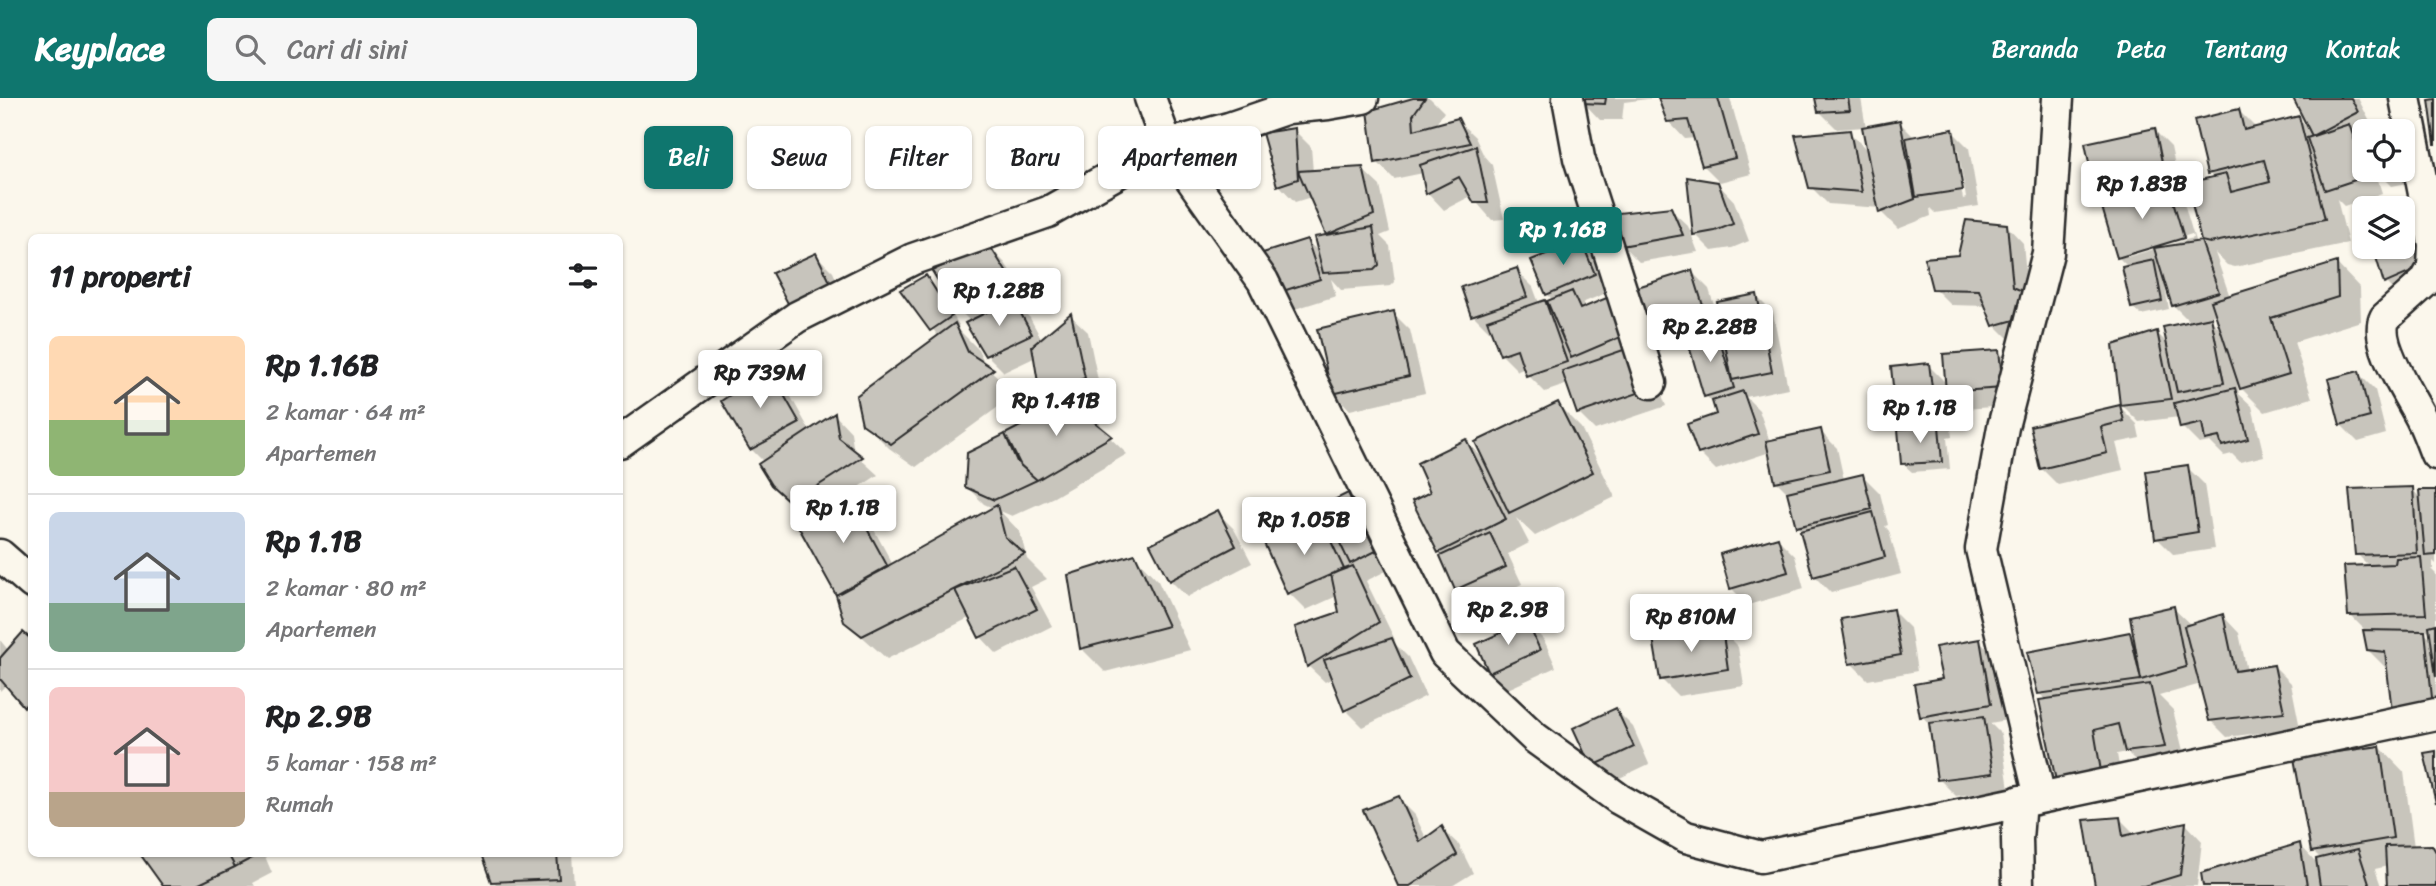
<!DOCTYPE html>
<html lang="id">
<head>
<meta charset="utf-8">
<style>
  body { margin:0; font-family:Sriracha,sans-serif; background:#f6f6f6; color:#202124; height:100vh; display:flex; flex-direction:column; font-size:26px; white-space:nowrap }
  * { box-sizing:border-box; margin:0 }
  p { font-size:23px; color:#757577 }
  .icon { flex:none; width:38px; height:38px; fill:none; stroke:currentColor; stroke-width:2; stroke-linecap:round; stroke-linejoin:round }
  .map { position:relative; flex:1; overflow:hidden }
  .details { position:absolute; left:28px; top:136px; width:595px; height:623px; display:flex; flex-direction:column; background:#fff; border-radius:10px; box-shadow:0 2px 5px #0004 }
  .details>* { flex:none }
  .banner { position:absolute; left:644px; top:28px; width:665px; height:63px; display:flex; gap:14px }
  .buttons { position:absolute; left:2352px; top:21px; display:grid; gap:14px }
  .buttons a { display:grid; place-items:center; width:63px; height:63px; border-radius:10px; background:#fff; box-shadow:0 2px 5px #0004; font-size:35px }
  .price { position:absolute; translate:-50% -60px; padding:0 16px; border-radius:7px; background:#fff; color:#222; font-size:23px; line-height:46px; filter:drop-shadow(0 2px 4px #0008) }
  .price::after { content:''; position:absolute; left:50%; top:42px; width:21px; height:16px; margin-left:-10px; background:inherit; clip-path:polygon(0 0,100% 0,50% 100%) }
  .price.current { background:#0f766e; color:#fff }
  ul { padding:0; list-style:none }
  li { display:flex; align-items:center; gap:21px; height:175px; padding:0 21px }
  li+li { border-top:2px solid #e0e0e0 }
  li span { display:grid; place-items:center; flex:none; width:196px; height:140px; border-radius:10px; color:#555 }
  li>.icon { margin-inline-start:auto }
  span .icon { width:84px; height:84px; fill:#fffc; stroke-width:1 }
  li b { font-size:30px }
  h2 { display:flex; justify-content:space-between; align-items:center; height:84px; padding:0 21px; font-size:30px }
  .chip { padding:0 24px; border-radius:10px; background:#fff; box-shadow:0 2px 5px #0004; font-size:24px; line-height:63px }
  .chip.current { background:#0f766e; color:#fff }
  header { display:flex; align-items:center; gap:42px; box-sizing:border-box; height:98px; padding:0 35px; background:#0f766e; color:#fff }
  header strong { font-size:33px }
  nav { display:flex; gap:38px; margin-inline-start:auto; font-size:24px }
  .search { width:490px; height:63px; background:#f6f6f6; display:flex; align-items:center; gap:18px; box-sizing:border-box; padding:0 24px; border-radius:10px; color:#757577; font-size:26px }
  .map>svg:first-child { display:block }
  .shadow { fill:#0003; fill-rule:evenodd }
  .building { fill:#c7c4bc; stroke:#2b2b2b; stroke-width:2 }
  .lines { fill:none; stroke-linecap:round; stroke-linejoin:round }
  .minor-casing { stroke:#2b2b2b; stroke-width:35 }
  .minor { stroke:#fbf7ec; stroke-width:30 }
</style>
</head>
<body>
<header>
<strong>Keyplace</strong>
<div class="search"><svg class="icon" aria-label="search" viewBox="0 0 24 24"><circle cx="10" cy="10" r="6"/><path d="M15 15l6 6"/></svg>Cari di sini</div>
<nav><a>Beranda</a><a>Peta</a><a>Tentang</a><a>Kontak</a></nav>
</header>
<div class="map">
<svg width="2436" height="788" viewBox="0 0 2436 788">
  <rect width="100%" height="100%" fill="#fbf7ec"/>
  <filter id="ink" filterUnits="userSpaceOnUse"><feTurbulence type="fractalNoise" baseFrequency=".0143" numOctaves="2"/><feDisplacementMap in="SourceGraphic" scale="14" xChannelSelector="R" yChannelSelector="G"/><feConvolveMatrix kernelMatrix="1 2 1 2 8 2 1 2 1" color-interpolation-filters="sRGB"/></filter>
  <g filter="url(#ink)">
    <path class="shadow" d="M 1420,0 L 1430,0 L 1444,14 L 1434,29 L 1457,22 L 1475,39 L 1484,58 L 1492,67 L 1504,121 L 1492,122 L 1471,98 L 1444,112 L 1428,95 L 1423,75 L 1394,81 L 1377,64 Z
      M 1582,0 L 1655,0 L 1624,4 L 1622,22 L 1600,22 L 1583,4 Z
      M 1660,0 L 1730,0 L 1751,76 L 1720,84 L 1703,67 L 1695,40 L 1685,41 L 1668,23 Z
      M 1816,0 L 1861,0 L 1866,30 L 1899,24 L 1915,40 L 1952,33 L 1969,50 L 1979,108 L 1935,115 L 1930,110 L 1931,118 L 1898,131 L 1881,114 L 1880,110 L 1828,106 L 1811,89 L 1849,34 L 1869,54 L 1864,29 L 1837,31 L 1820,14 ZM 1954,50 L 1958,50 L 1966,100 L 1963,101 Z
      M 2295,0 L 2358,0 L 2373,30 L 2408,23 L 2433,80 L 2392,88 L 2376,72 L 2403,72 L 2403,33 L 2364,33 L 2364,37 L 2360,39 L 2364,44 L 2364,72 L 2375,72 L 2382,95 L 2344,108 L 2337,101 L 2348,145 L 2235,169 L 2227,167 L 2215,155 L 2230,199 L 2337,166 L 2360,190 L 2361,223 L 2294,244 L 2312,300 L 2265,314 L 2237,286 L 2239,296 L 2252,308 L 2264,358 L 2240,364 L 2232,356 L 2224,358 L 2210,344 L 2199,346 L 2182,329 L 2179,319 L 2139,324 L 2122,307 L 2157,235 L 2169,247 L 2191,225 L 2173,207 L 2168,189 L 2165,189 L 2169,211 L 2141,217 L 2132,209 L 2128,169 L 2119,160 L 2103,108 L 2107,106 L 2098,98 L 2154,32 L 2171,49 L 2182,100 L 2180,101 L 2184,105 L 2196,146 L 2204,145 L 2189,87 L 2214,81 L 2209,75 L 2239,13 L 2256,30 L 2298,20 L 2311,33 ZM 2192,136 L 2193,140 L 2127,159 L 2127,156 ZM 2217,216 L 2223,234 L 2208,219 Z
      M 1294,32 L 1311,49 L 1313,74 L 1362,71 L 1380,88 L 1390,134 L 1380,138 L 1390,148 L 1395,184 L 1391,188 L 1341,192 L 1331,181 L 1336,198 L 1295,211 L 1278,194 L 1307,143 L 1320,155 L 1330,138 L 1311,99 L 1295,104 L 1279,87 Z
      M 1717,85 L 1734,103 L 1749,143 L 1732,150 L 1712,153 L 1695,136 Z
      M 1670,111 L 1688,128 L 1698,154 L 1639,164 L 1622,147 Z
      M 2006,127 L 2023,145 L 2028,197 L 2049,216 L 2042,235 L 2012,244 L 1995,227 L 1987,208 L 1951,207 L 1934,190 Z
      M 2425,130 L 2436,141 L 2403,202 L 2386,185 L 2375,149 L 2403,149 L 2403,137 Z
      M 1580,144 L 1597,161 L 1611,193 L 1582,205 L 1587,210 L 1609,201 L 1651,267 L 1666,308 L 1595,332 L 1578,315 L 1568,286 L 1545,294 L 1528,277 L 1525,270 L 1518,273 L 1501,256 L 1493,233 L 1490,234 L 1473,217 L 1463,190 L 1516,172 L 1533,189 L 1539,205 L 1544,204 L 1552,212 L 1553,202 L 1547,196 Z
      M 988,148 L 1005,165 L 1029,203 L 1018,208 L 1030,220 L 1042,242 L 1071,218 L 1088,234 L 1101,297 L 1082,304 L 1096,317 L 1104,334 L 1127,356 L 1054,399 L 1012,418 L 1000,413 L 1020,434 L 1027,461 L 1047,481 L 1031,489 L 1052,528 L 997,556 L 981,539 L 971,519 L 887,561 L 845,523 L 811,422 L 790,404 L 764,364 L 751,351 L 723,304 L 769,273 L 786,290 L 810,333 L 835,317 L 851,334 L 854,355 L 878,377 L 847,397 L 865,415 L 893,467 L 995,411 L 984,406 L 967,389 L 969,356 L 1056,312 L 1041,296 L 1036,259 L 1004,274 L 987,257 L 971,224 L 957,210 ZM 1017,355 L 1023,368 L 1021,370 L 1015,365 L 1013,357 Z
      M 816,157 L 833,174 L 850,212 L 811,231 L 794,214 Z
      M 1692,174 L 1709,191 L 1720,227 L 1661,245 L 1644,228 Z
      M 926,179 L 934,188 L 959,227 L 956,229 L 978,251 L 986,268 L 1016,296 L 916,369 L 889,350 L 864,325 L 939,239 L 902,192 Z
      M 1756,198 L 1773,215 L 1788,290 L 1746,299 L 1759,312 L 1770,344 L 1820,333 L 1837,350 L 1844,382 L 1863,378 L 1880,395 L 1888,427 L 1885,428 L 1889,433 L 1901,476 L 1831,495 L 1814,478 L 1802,433 L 1797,428 L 1789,396 L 1776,383 L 1770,354 L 1716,372 L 1699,355 L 1718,317 L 1715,307 L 1706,298 L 1716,235 L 1727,246 Z
      M 1393,215 L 1410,232 L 1425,295 L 1350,312 L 1334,295 Z
      M 1999,254 L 2016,271 L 2019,307 L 1965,311 L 1946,292 L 1952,339 L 1947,340 L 1950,371 L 1912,374 L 1903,366 L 1905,332 L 1899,325 L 1928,267 L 1947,286 Z
      M 2358,275 L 2375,292 L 2386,336 L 2358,344 L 2341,327 Z
      M 1557,306 L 1581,330 L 1615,399 L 1535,438 L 1516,420 L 1529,445 L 1508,456 L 1522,486 L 1474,508 L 1457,491 L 1444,459 L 1439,454 L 1433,395 L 1465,343 L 1486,363 Z
      M 2120,309 L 2137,326 L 2140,340 L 2116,345 L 2123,372 L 2058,387 L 2041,370 Z
      M 2187,369 L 2204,386 L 2214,451 L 2174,457 L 2157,440 Z
      M 2412,391 L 2421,401 L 2436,394 L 2436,466 L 2433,463 L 2433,471 L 2431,471 L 2436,476 L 2436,626 L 2388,569 L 2385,569 L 2368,552 L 2365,532 L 2350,517 L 2370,469 L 2357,456 ZM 2431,532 L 2433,543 L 2422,533 Z
      M 1347,397 L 1364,414 L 1392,470 L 1366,483 L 1395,542 L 1392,543 L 1408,559 L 1426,598 L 1363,629 L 1346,612 L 1333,580 L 1325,584 L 1308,568 L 1341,515 L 1337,498 L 1306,512 L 1289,495 L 1266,446 L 1321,426 L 1342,446 Z
      M 1217,414 L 1234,431 L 1252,465 L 1187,499 L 1170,482 Z
      M 1778,441 L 1795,458 L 1804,491 L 1748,507 L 1731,490 Z
      M 1134,458 L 1158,483 L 1190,552 L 1105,574 L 1081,550 Z
      M 2173,510 L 2191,527 L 2223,518 L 2239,535 L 2247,573 L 2274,568 L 2291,585 L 2300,630 L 2227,639 L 2210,622 L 2201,586 L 2159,598 L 2173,612 L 2188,673 L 2151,678 L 2127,654 L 2117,656 L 2124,697 L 2081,706 L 2047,603 L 2039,595 L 2129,536 L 2136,542 Z
      M 1893,513 L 1910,530 L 1917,573 L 1868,582 L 1851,565 Z
      M 1527,525 L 1544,542 L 1556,569 L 1508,591 L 1491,574 Z
      M 1721,532 L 1738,549 L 1744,588 L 1678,598 L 1661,581 Z
      M 0,542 L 9,553 L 32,544 L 32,614 L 7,586 L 0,593 Z
      M 1979,543 L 1996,560 L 2007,622 L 1990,625 L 2001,636 L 2009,691 L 1956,698 L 1939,681 L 1931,628 L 1922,618 L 1944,583 Z
      M 1616,612 L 1633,629 L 1649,666 L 1609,685 L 1592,668 Z
      M 2380,649 L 2404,674 L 2414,749 L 2431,748 L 2436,753 L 2436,788 L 2389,788 L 2388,768 L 2375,771 L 2381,788 L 2205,788 L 2300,747 L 2315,763 L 2321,761 L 2313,753 Z
      M 1398,700 L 1415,717 L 1427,742 L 1442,731 L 1459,747 L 1473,775 L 1452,788 L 1400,788 Z
      M 2120,721 L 2136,737 L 2186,726 L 2202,743 L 2197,788 L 2097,788 Z
      M 142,756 L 264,756 L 272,775 L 253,785 L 255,788 L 166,788 Z
      M 483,756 L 572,756 L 574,788 L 498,788 L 493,783 Z"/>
    <path class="building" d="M 1413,0 L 1425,0 L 1413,17 L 1414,32 L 1458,20 L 1470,45 L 1375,65 L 1368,13 Z
      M 1580,0 L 1606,0 L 1605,6 L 1581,5 Z
      M 1658,0 L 1718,0 L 1735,60 L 1702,68 L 1688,22 L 1667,24 Z
      M 1815,0 L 1848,0 L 1850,12 L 1818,14 Z
      M 2293,0 L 2351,0 L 2358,14 L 2312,38 Z
      M 2436,1 L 2436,46 L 2435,46 L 2429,2 Z
      M 2239,11 L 2244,32 L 2299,18 L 2325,121 L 2210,145 L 2201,143 L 2187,85 L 2226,76 L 2231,94 L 2270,84 L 2264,62 L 2207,76 L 2194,22 Z
      M 2409,21 L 2417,63 L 2403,66 L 2403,33 L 2366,33 L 2365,29 Z
      M 1900,22 L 1915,101 L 1879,115 L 1862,29 Z
      M 2349,26 L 2367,78 L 2325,92 L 2307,40 Z
      M 1295,30 L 1298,81 L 1277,88 L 1262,35 Z
      M 2155,30 L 2166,84 L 2096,99 L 2085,45 Z
      M 1953,31 L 1963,92 L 1916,99 L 1906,40 Z
      M 1850,32 L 1862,94 L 1809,90 L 1795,37 Z
      M 1476,48 L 1488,105 L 1474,105 L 1459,79 L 1426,96 L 1420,67 Z
      M 1363,69 L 1374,117 L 1326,137 L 1298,73 Z
      M 1687,79 L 1718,84 L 1733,126 L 1715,133 L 1693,137 Z
      M 2168,86 L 2184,140 L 2117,160 L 2101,106 Z
      M 1671,109 L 1683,137 L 1621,148 L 1609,116 Z
      M 1966,122 L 2007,126 L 2013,189 L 2032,197 L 2025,219 L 1993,228 L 1979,192 L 1932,191 L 1924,160 L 1958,157 Z
      M 2425,128 L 2430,166 L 2384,186 L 2373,149 L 2403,149 L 2403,135 Z
      M 1373,129 L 1379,167 L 1374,172 L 1323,175 L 1314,139 Z
      M 1307,141 L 1320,181 L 1277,195 L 1263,155 Z
      M 1581,142 L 1595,176 L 1546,197 L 1531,162 Z
      M 2201,143 L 2219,194 L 2172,208 L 2154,150 Z
      M 988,145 L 1014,186 L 956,212 L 932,173 Z
      M 816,155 L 835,194 L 793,215 L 772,175 Z
      M 2154,162 L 2162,203 L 2131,210 L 2122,169 Z
      M 2337,164 L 2338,199 L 2271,220 L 2289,276 L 2240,291 L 2211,203 Z
      M 1517,170 L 1527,199 L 1471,218 L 1461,189 Z
      M 1692,172 L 1704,211 L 1642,229 L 1631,191 Z
      M 926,177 L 952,218 L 930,233 L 900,192 Z
      M 1572,193 L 1580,211 L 1609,199 L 1625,237 L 1571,260 L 1547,203 Z
      M 1757,196 L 1772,274 L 1732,282 L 1717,204 Z
      M 1013,201 L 1032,236 L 985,258 L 965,225 Z
      M 1545,202 L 1567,264 L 1526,278 L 1517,251 L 1500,257 L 1487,222 Z
      M 1394,213 L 1409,278 L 1332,296 L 1317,231 Z
      M 1071,215 L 1085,280 L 1040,297 L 1032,248 Z
      M 2211,219 L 2224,285 L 2177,294 L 2163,229 Z
      M 955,225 L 968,254 L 994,271 L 891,346 L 862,326 L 856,298 Z
      M 1717,233 L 1734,290 L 1704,299 L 1687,241 Z
      M 2157,233 L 2171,301 L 2120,307 L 2113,247 Z
      M 1635,248 L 1650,291 L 1577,316 L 1562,273 Z
      M 1999,252 L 2003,290 L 1946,294 L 1943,256 Z
      M 1929,265 L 1936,323 L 1897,326 L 1891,269 Z
      M 769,271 L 800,325 L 750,352 L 721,303 Z
      M 2359,273 L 2370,319 L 2340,327 L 2328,281 Z
      M 2235,290 L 2248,341 L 2222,348 L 2219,339 L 2205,342 L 2202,325 L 2180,330 L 2174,305 Z
      M 1743,293 L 1758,336 L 1698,356 L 1687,326 L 1716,316 L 1712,303 Z
      M 1079,298 L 1091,321 L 1112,338 L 1037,382 L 1021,368 L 1005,336 Z
      M 1558,304 L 1593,374 L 1509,415 L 1475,344 Z
      M 2120,307 L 2124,323 L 2101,329 L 2107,355 L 2040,371 L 2030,328 Z
      M 835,315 L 839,340 L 863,359 L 791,405 L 771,387 L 758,366 Z
      M 1939,328 L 1942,364 L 1901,366 L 1898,331 Z
      M 1821,331 L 1830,372 L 1775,384 L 1766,343 Z
      M 1005,336 L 1017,364 L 1037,382 L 994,402 L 965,389 L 967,355 Z
      M 1466,341 L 1506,421 L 1438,455 L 1412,403 L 1430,394 L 1417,365 Z
      M 2188,367 L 2198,434 L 2155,441 L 2146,373 Z
      M 1863,376 L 1872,411 L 1796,429 L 1787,394 Z
      M 2413,389 L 2417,455 L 2355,457 L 2349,391 Z
      M 2419,392 L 2436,392 L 2436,457 L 2425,458 Z
      M 1348,395 L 1376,453 L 1350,466 L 1322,408 Z
      M 848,396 L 888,469 L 836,497 L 798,428 Z
      M 997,407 L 1005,439 L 1025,456 L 862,538 L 844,524 L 836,497 Z
      M 1218,412 L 1236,448 L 1169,483 L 1150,446 Z
      M 1873,414 L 1885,459 L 1813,479 L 1800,433 Z
      M 1322,424 L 1344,471 L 1287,496 L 1264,445 Z
      M 1490,435 L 1506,469 L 1455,492 L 1440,458 Z
      M 1778,439 L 1788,474 L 1730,491 L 1720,456 Z
      M 1135,456 L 1168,528 L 1080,551 L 1068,477 Z
      M 2421,459 L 2426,516 L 2348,518 L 2344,468 L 2395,466 L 2396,460 Z
      M 1014,468 L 1037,511 L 979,540 L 955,492 Z
      M 1353,468 L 1379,524 L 1307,569 L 1295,529 L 1339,514 L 1331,476 Z
      M 2174,508 L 2186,569 L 2141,582 L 2130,518 Z
      M 1893,511 L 1901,557 L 1849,566 L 1841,521 Z
      M 2223,516 L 2235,573 L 2274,567 L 2284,614 L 2209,623 L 2184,528 Z
      M 1527,523 L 1540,552 L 1489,575 L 1476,546 Z
      M 2436,526 L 2436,579 L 2429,528 Z
      M 1722,530 L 1728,571 L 1660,582 L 1653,540 Z
      M 2363,532 L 2425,533 L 2433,609 L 2392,613 L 2385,554 L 2367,552 Z
      M 23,534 L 32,542 L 32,599 L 24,609 L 0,581 L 0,560 Z
      M 2130,534 L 2141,582 L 2038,596 L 2027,554 Z
      M 1392,540 L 1410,581 L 1344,613 L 1324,562 Z
      M 1980,541 L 1991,606 L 1920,619 L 1914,586 L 1942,581 L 1935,549 Z
      M 2150,586 L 2165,649 L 2125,654 L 2118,626 L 2094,632 L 2101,673 L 2056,683 L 2039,602 Z
      M 1616,610 L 1634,649 L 1591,669 L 1573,630 Z
      M 1984,618 L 1993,675 L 1937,682 L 1929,625 Z
      M 2380,648 L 2393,740 L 2311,754 L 2294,660 Z
      M 2436,653 L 2436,705 L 2424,655 Z
      M 1399,698 L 1420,744 L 1442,728 L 1457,757 L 1410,788 L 1398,788 L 1363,712 Z
      M 2120,719 L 2123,738 L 2186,724 L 2180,777 L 2144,788 L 2095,788 L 2084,722 Z
      M 2300,745 L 2307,788 L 2203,788 L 2201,775 Z
      M 2432,747 L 2436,754 L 2436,788 L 2387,788 L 2385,748 Z
      M 2358,751 L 2370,788 L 2320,788 L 2316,761 Z
      M 140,756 L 228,756 L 235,769 L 195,788 L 163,788 Z
      M 228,756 L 255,756 L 256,758 L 235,769 Z
      M 481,756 L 557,756 L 559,781 L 491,784 Z"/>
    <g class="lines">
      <defs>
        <path id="minor" d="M 1150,0 L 1167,47 L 1263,183 L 1445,555 L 1535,640 L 1619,701 L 1686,739 L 1761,759 L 2436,616
          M 1568,0 L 1579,60 L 1651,285
          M 2405,0 L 2434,146 L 2433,170 L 2425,184 L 2385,220 C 2373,244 2410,298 2421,320 C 2427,331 2431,344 2436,356
          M 620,344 L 797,219 L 913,161 L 1048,114 L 1167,47 L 1229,30 L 1288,10 L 1328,6 L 1363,0
          M 0,457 L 32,485
          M 2040,699 L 1981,451 L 2003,329 L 2048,155 L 2058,0
          M 2018,788 L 2017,741 L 2020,703"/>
      </defs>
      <use href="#minor" class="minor-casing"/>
      <use href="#minor" class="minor"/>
    </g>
  </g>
</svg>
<div class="buttons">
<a><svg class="icon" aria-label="locate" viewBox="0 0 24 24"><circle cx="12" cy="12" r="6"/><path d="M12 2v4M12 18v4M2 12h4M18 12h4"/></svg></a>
<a><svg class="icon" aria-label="layers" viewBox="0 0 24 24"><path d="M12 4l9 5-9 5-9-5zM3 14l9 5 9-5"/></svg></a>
</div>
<b class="price" style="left:2142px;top:123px">Rp 1.83B</b>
<b class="price current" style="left:1563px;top:169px">Rp 1.16B</b>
<b class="price" style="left:999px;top:230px">Rp 1.28B</b>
<b class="price" style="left:1710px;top:266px">Rp 2.28B</b>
<b class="price" style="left:760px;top:312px">Rp 739M</b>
<b class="price" style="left:1056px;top:340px">Rp 1.41B</b>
<b class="price" style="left:1920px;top:347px">Rp 1.1B</b>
<b class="price" style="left:843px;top:447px">Rp 1.1B</b>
<b class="price" style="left:1304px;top:459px">Rp 1.05B</b>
<b class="price" style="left:1508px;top:549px">Rp 2.9B</b>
<b class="price" style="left:1691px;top:556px">Rp 810M</b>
<div class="banner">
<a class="chip current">Beli</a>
<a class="chip">Sewa</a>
<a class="chip">Filter</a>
<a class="chip">Baru</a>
<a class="chip">Apartemen</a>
</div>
<section class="details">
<h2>11 properti<svg class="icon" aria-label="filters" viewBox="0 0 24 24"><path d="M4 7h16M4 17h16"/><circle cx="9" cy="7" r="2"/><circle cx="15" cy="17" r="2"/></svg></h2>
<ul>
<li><span style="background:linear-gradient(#ffd9b3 60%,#8fb573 0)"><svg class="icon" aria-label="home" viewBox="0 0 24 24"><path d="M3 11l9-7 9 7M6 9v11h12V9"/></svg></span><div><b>Rp 1.16B</b><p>2 kamar · 64 m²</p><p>Apartemen</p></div></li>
<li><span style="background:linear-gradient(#c9d6e8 65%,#7fa58c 0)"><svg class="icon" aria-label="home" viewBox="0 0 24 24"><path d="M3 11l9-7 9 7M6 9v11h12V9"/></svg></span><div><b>Rp 1.1B</b><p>2 kamar · 80 m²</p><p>Apartemen</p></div></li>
<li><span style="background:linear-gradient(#f6c9c9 75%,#b9a48a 0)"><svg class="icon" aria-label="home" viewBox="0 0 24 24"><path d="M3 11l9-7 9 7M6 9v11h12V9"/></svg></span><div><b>Rp 2.9B</b><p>5 kamar · 158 m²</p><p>Rumah</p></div></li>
</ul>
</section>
</div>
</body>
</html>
